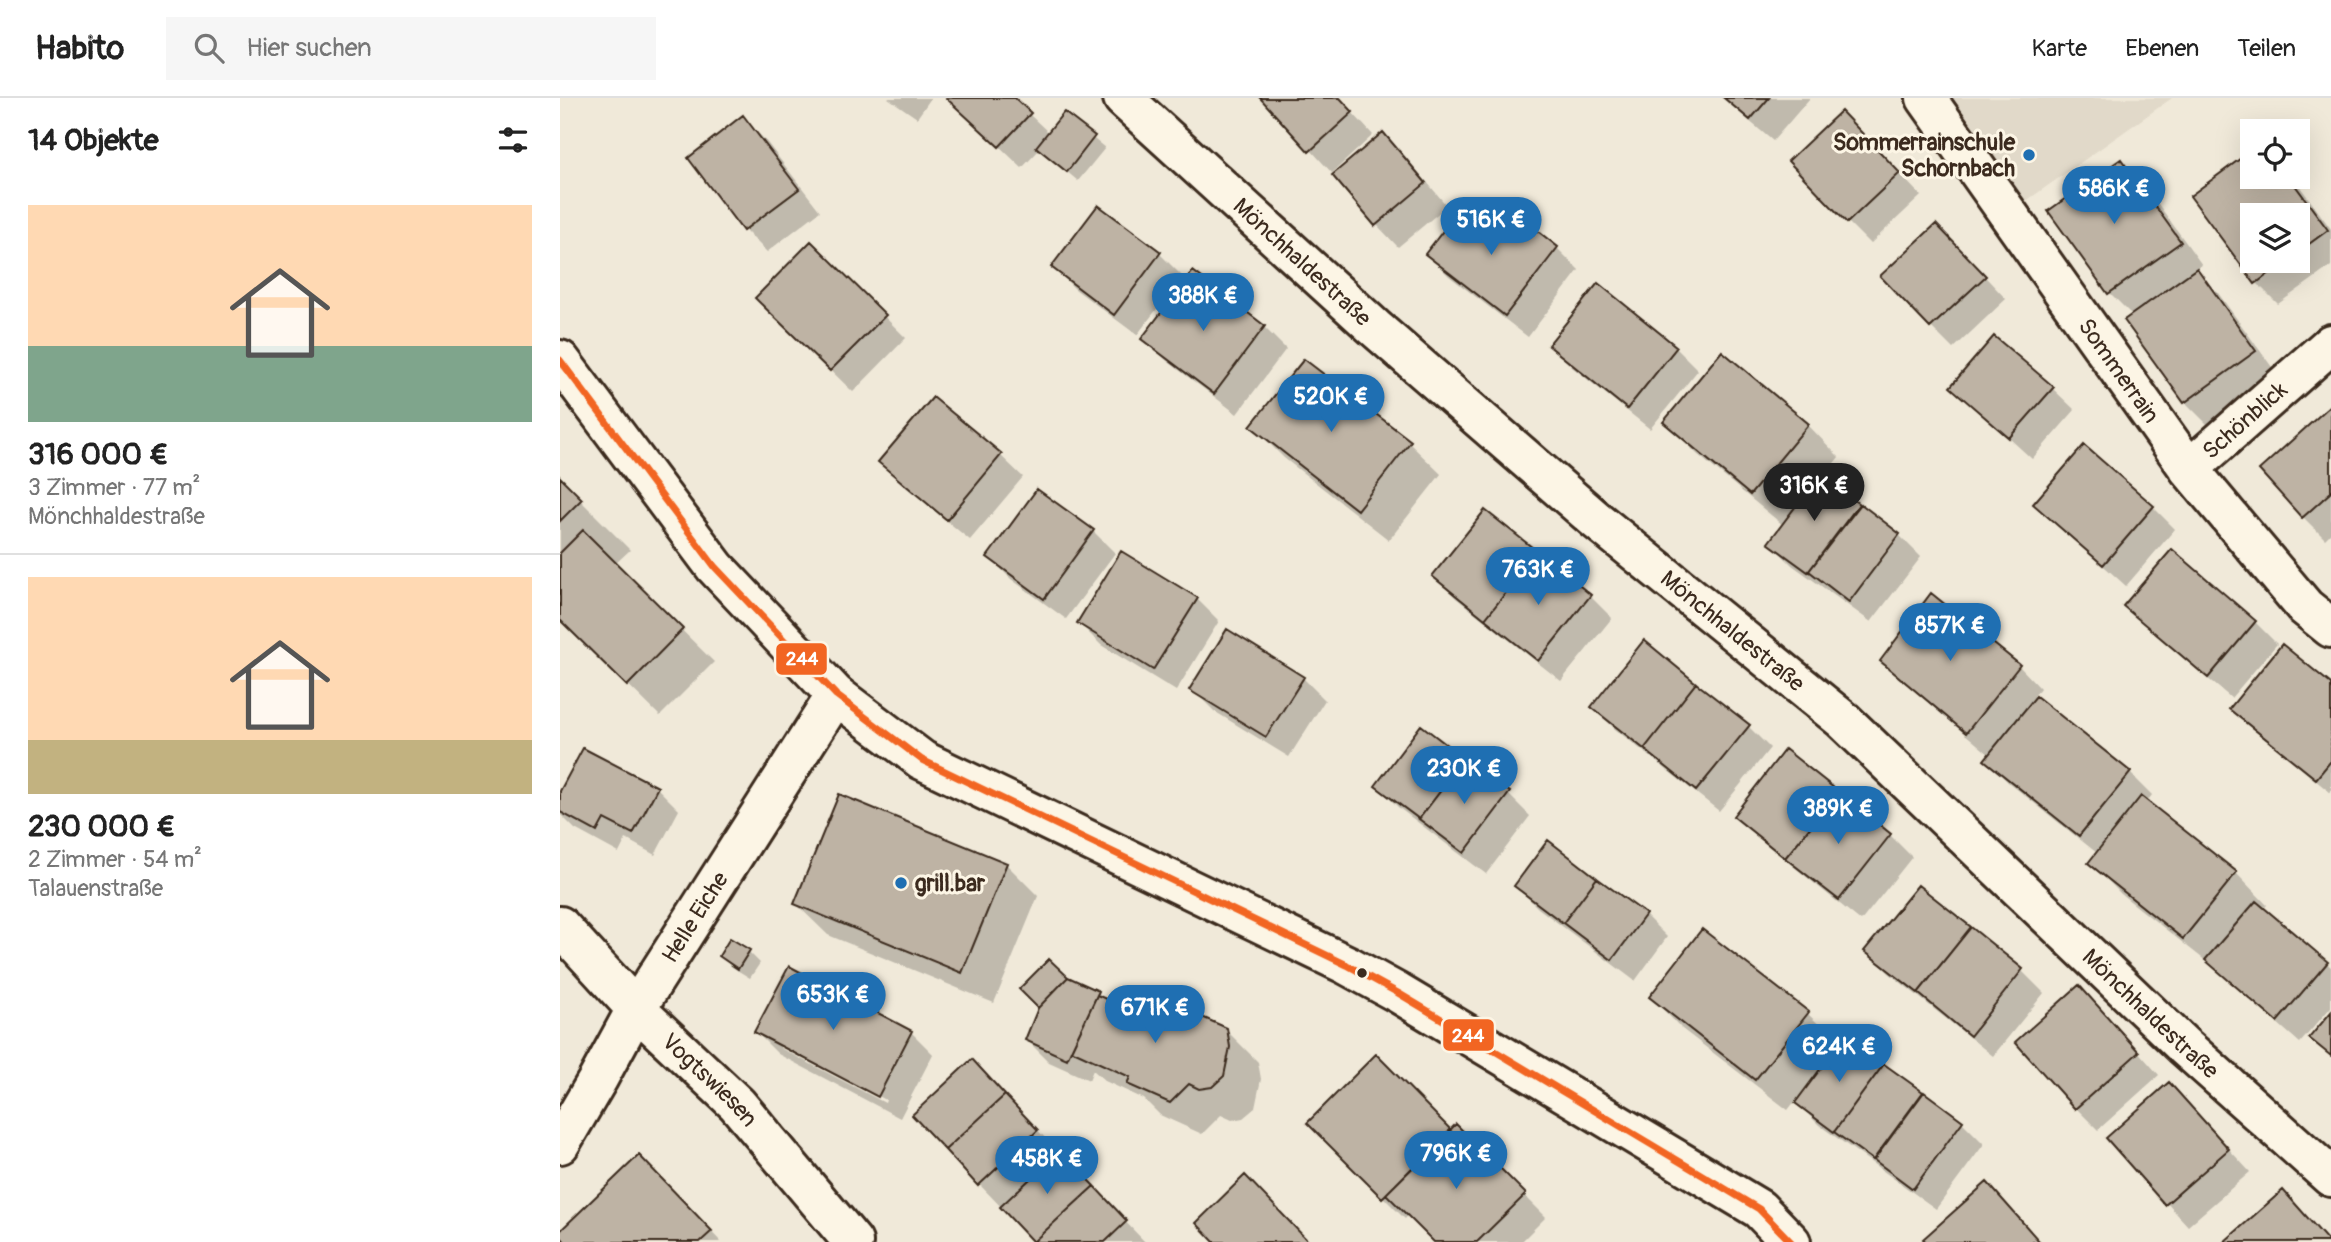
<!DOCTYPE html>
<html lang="de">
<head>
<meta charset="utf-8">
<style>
  body { margin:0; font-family:Pangolin,sans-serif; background:#f6f6f6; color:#222; height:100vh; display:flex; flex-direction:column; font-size:26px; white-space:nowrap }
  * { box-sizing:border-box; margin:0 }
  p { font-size:23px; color:#767676 }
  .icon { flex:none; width:38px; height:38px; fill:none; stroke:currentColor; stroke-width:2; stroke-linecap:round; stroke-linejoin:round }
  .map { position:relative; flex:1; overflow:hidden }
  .drawer { display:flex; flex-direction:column; background:#fff; width:560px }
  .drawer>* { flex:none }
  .tools { position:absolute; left:1680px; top:21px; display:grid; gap:14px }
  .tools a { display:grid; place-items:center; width:70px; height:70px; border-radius:0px; background:#fff; box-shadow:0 7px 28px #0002; font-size:35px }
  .price { position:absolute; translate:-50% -60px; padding:0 16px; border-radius:24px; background:#1f6fb2; color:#fff; font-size:23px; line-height:46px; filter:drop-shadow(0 2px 4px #0008) }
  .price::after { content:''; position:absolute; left:50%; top:42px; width:21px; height:16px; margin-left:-10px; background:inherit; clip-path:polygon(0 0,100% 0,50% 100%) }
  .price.selected { background:#222; color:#fff }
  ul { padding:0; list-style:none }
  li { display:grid; align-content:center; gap:14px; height:371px; padding:0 28px }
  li+li { border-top:2px solid #e0e0e0 }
  li span { display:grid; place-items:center; height:217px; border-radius:0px; color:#555 }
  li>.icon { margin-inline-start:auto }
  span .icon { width:126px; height:126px; fill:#fffc; stroke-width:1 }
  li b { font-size:30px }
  h2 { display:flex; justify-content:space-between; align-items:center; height:84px; padding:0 28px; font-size:30px }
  header { display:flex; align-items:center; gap:42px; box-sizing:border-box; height:98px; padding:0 35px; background:#fff; border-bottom:2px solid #e0e0e0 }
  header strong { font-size:33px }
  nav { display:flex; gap:38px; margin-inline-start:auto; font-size:24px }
  .search { width:490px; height:63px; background:#f6f6f6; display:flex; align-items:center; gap:18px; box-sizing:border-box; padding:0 24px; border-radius:0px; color:#767676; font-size:26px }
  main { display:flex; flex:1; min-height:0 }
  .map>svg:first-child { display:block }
  .built { fill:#e1d9c9 }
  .shadow { fill:#0003; fill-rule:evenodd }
  .building { fill:#beb3a4; stroke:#3b2a1e; stroke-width:2 }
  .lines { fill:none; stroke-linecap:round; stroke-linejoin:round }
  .minor-casing { stroke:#3b2a1e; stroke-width:44 }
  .tertiary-casing { stroke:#3b2a1e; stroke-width:44 }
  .minor { stroke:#fcf5e5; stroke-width:38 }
  .tertiary { stroke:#fcf5e5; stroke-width:38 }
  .bus-1-casing { stroke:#fcf5e5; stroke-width:12 }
  .bus-1 { stroke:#f26522; stroke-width:7 }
  .poi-dot { fill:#1f6fb2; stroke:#fcf5e5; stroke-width:2.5 }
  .bus-dot { fill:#3b2a1e; stroke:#fcf5e5; stroke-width:2.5 }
  .labels { text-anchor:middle; stroke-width:6; stroke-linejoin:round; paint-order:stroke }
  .poi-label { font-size:23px; font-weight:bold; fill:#3b2a1e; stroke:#fcf5e5; text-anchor:end }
  .street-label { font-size:23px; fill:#3b2a1e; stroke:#fcf5e5 }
  .line-badge { stroke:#fcf5e5; stroke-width:2.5 }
  .badge-label { font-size:19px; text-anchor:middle; font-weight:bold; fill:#fff }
</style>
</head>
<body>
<header>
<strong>Habito</strong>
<div class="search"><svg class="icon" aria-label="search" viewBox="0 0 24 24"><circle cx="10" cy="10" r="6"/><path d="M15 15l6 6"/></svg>Hier suchen</div>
<nav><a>Karte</a><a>Ebenen</a><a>Teilen</a></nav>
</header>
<main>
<section class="drawer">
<h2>14 Objekte<svg class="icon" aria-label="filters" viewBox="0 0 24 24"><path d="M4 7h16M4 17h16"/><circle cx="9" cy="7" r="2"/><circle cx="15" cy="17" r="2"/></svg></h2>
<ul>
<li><span style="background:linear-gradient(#ffd9b3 65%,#7fa58c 0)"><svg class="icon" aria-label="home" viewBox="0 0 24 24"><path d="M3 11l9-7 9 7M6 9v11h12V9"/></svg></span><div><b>316 000 €</b><p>3 Zimmer · 77 m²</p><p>Mönchhaldestraße</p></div></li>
<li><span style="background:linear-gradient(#ffd9b3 75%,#c2b280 0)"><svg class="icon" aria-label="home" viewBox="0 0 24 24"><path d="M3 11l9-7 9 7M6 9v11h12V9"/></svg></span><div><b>230 000 €</b><p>2 Zimmer · 54 m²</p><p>Talauenstraße</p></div></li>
</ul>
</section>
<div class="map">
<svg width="1771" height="1144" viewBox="0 0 1771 1144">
  <rect width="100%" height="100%" fill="#f0e9d9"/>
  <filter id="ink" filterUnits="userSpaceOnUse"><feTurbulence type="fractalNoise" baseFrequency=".0143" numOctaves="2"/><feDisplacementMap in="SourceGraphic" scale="14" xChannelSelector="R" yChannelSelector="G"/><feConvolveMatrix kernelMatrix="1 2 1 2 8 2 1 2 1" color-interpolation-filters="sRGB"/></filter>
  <g filter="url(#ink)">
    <path class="built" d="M 1366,0 L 1612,0 L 1449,115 Z"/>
    <path class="shadow" d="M 328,0 L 371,0 L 357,20 Z
      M 389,0 L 452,0 L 489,35 L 504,17 L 545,50 L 518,83 L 480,51 L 462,70 Z
      M 703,0 L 779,0 L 813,37 L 772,75 Z
      M 1162,0 L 1250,0 L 1213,43 Z
      M 183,20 L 205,42 L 260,113 L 207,154 L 185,132 L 130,60 Z
      M 823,36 L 845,58 L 887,108 L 838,149 L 817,127 L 775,77 Z
      M 1303,37 L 1361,98 L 1310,146 L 1288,124 Z
      M 1692,54 L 1692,79 L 1733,79 L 1771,131 L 1771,168 L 1718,206 L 1696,184 L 1633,98 ZM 1692,117 L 1738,117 L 1738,163 L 1692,163 Z
      M 1561,63 L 1583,85 L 1642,167 L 1635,171 L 1658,195 L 1717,276 L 1647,326 L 1625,304 L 1566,223 L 1573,218 L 1550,195 Z
      M 539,109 L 600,156 L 622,178 L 577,237 L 515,191 L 493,169 Z
      M 970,129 L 997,150 L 1019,172 L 968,239 L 889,178 L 867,156 L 958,144 Z
      M 251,146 L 346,240 L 293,294 L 197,200 Z
      M 1398,150 L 1446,201 L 1393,251 L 1371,229 Z
      M 1038,187 L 1116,250 L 1138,272 L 1090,331 L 1012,269 L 990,247 Z
      M 704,229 L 726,251 L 677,316 L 606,262 L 584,240 Z
      M 1435,241 L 1493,291 L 1515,312 L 1472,361 L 1393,289 Z
      M 373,301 L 441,358 L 463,379 L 410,442 L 342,386 L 321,364 Z
      M 1771,310 L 1771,435 L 1765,441 L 1743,419 Z
      M 1105,324 L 1248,327 L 1279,359 L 1262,380 L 1339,437 L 1361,459 L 1311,524 L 1232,467 L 1210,445 L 1223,427 L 1137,356 Z
      M 692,328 L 849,345 L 881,376 L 829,442 L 724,360 Z
      M 0,382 L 70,452 L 55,466 L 154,564 L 100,618 L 0,520 Z
      M 1475,406 L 1593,409 L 1615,431 L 1566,488 Z
      M 533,433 L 555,455 L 506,521 L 451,481 L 429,459 Z
      M 562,455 L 637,501 L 659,523 L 616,593 L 541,547 L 519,525 Z
      M 874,478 L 1030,498 L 1052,520 L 1001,583 L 896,500 Z
      M 1566,508 L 1695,524 L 1717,546 L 1671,600 L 1588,530 Z
      M 1323,563 L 1459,568 L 1480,590 L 1474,598 L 1570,675 L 1592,697 L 1586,705 L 1676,775 L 1707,807 L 1703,811 L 1771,869 L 1771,909 L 1740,945 L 1656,871 L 1561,796 L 1530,764 L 1537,755 L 1448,684 L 1426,662 L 1430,657 L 1345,585 Z
      M 743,580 L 765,602 L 729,659 L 654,613 L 632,591 Z
      M 1771,588 L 1771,695 L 1694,632 L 1672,611 Z
      M 1033,609 L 1188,628 L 1210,650 L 1159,713 L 1055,631 Z
      M 817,688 L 948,696 L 970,718 L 926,776 L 839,710 Z
      M 97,690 L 119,712 L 95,757 L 66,741 L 59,755 L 15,731 L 0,716 L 0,696 Z
      M 1175,717 L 1330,737 L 1352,759 L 1301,823 L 1197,739 Z
      M 446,766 L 478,798 L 434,905 L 268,837 L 236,806 Z
      M 956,788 L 1085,817 L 1107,839 L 1075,883 L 978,810 Z
      M 1358,789 L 1462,873 L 1484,895 L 1433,958 L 1329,875 L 1307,853 Z
      M 189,854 L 200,865 L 190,880 L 172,869 L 161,858 Z
      M 229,871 L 351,934 L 373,956 L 340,1020 L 218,956 L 196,934 ZM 220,946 L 326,1002 L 325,1005 L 220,950 Z
      M 507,881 L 538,894 L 546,903 L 574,915 L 666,932 L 698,964 L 701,981 L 695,1010 L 683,1020 L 672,1022 L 661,1017 L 642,1036 L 600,1017 L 584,1001 L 545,983 L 533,972 L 529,982 L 489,964 L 467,942 Z
      M 1091,899 L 1247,915 L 1280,947 L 1285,940 L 1402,1024 L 1424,1046 L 1376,1111 L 1259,1027 L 1235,1003 L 1228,1012 L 1122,931 Z
      M 1541,912 L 1599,977 L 1538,1032 L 1516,1010 Z
      M 434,985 L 500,1056 L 585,1144 L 475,1144 L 419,1086 Z
      M 1609,986 L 1690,1074 L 1628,1128 L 1548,1041 Z
      M 749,1025 L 891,1034 L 896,1029 L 986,1119 L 961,1144 L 876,1144 L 849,1116 L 845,1121 Z
      M 111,1091 L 161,1144 L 8,1144 L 0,1136 Z"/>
    <path class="building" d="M 386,0 L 455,0 L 471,15 L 439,49 Z
      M 700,0 L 780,0 L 793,14 L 749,54 Z
      M 1164,0 L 1209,0 L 1190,22 Z
      M 1281,13 L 1340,75 L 1287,125 L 1228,63 Z
      M 504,14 L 535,38 L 507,74 L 476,49 Z
      M 183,17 L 239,91 L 183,133 L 128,60 Z
      M 823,34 L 866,85 L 815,128 L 772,77 Z
      M 1692,52 L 1692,79 L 1729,79 L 1768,132 L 1738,154 L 1738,117 L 1692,117 L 1692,163 L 1726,163 L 1695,186 L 1630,98 Z
      M 1561,61 L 1621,144 L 1548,196 L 1488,113 Z
      M 907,102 L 958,142 L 970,127 L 998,149 L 945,218 L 865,156 Z
      M 538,107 L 601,154 L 554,217 L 491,169 Z
      M 1376,126 L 1426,178 L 1370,230 L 1320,178 Z
      M 251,143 L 326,217 L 270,273 L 195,200 Z
      M 1637,170 L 1696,253 L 1624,305 L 1564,222 Z
      M 633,173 L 705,228 L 654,296 L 581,241 Z
      M 1038,185 L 1117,249 L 1067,311 L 988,247 Z
      M 1434,238 L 1494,289 L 1449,340 L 1390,289 Z
      M 1162,253 L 1249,326 L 1190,397 L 1103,324 Z
      M 744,261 L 851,343 L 797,412 L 690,328 Z
      M 373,299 L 442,356 L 387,422 L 318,364 Z
      M 1771,307 L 1771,394 L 1742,420 L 1699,372 Z
      M 1524,347 L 1594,408 L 1543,467 L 1473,406 Z
      M 1260,376 L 1299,406 L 1248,474 L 1208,445 Z
      M 0,379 L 22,401 L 0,423 Z
      M 477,391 L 534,432 L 484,501 L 427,459 Z
      M 1301,406 L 1340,436 L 1289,504 L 1249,473 Z
      M 925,412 L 978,454 L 925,521 L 872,478 Z
      M 23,432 L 123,531 L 67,588 L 0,522 L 0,455 Z
      M 1612,451 L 1696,523 L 1648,580 L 1563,508 Z
      M 561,453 L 638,500 L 593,572 L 517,525 Z
      M 978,454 L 1031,497 L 978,563 L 925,521 Z
      M 1371,495 L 1460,567 L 1406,635 L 1320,563 Z
      M 667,531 L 744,579 L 706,639 L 629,592 Z
      M 1084,542 L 1136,585 L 1084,651 L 1031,609 Z
      M 1722,546 L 1771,586 L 1771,663 L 1756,681 L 1669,611 Z
      M 1136,585 L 1190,627 L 1136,693 L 1084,651 Z
      M 1476,598 L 1571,674 L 1519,738 L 1424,662 Z
      M 861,627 L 905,661 L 859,721 L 815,688 Z
      M 23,650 L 98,689 L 73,736 L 44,721 L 37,734 L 0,714 L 0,693 Z
      M 1225,651 L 1279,694 L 1225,760 L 1173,718 Z
      M 905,661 L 950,694 L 904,755 L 859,721 Z
      M 1279,694 L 1331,736 L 1279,802 L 1225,760 Z
      M 279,696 L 447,765 L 402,875 L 234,806 Z
      M 1581,698 L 1677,774 L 1623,841 L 1528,765 Z
      M 988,742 L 1037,780 L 1003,825 L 954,788 Z
      M 1037,780 L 1086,816 L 1052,862 L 1003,825 Z
      M 1358,787 L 1411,829 L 1358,895 L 1304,853 Z
      M 1696,803 L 1768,864 L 1717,924 L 1645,862 Z
      M 1411,829 L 1463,871 L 1410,938 L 1358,895 Z
      M 1142,831 L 1249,914 L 1195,982 L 1089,899 Z
      M 170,840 L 190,852 L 178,871 L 159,858 Z
      M 489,861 L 508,879 L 478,910 L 459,891 Z
      M 229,868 L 352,933 L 318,999 L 194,934 Z
      M 508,879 L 539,893 L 507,961 L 465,942 L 478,910 Z
      M 1519,887 L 1579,954 L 1515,1011 L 1455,944 Z
      M 583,893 L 667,930 L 670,949 L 664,978 L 652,989 L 639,991 L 629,986 L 610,1005 L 567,986 L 570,979 L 511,952 L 537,897 L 574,913 Z
      M 1771,914 L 1771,958 L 1749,940 Z
      M 1285,938 L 1324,966 L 1274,1034 L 1235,1005 Z
      M 816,956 L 891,1032 L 822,1100 L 747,1025 Z
      M 412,961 L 445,997 L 385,1052 L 352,1017 Z
      M 1324,966 L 1363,994 L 1313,1062 L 1274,1034 Z
      M 1609,984 L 1669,1051 L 1605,1107 L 1546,1040 Z
      M 1364,994 L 1403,1023 L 1353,1091 L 1314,1062 Z
      M 445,997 L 478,1032 L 418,1088 L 385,1052 Z
      M 896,1026 L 966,1096 L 917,1144 L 874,1144 L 826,1096 Z
      M 500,1053 L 534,1088 L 473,1144 L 440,1109 Z
      M 79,1057 L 152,1133 L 140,1144 L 5,1144 L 0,1138 L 0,1133 Z
      M 685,1077 L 749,1144 L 654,1144 L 636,1125 Z
      M 1427,1084 L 1480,1144 L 1366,1144 L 1363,1141 Z
      M 534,1088 L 567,1123 L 545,1144 L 473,1144 Z
      M 1723,1092 L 1769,1144 L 1664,1144 Z"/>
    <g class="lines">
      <defs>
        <g id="minor">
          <path id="s1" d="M 563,0 L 815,230 L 1036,422 L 1283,622 L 1625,949 L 1771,1079"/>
          <path id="s2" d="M 1366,0 L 1629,371 L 1745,509 L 1771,530"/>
          <path id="s3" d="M 1629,371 L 1771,246"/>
          <path id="s4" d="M 0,828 L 76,911 L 177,1006 L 293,1144"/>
          <path id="s5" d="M 0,1046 L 38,981 L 76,911 L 276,597"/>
        </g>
        <path id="tertiary" d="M 0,262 L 155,469 L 276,597 L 362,662 L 787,867 L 838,895 L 1199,1111 L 1231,1144"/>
      </defs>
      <use href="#minor" class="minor-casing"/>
      <use href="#tertiary" class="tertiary-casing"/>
      <use href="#minor" class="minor"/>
      <use href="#tertiary" class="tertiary"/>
      <defs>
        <path id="bus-1" d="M 0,262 L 155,469 L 276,597 L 362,662 L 787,867 L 838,895 L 1199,1111 L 1231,1144"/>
      </defs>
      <use href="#bus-1" class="bus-1-casing"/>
      <use href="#bus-1" class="bus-1"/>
    </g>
  </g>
  <g class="poi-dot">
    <circle cx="1469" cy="57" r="7"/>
    <circle cx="341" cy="785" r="7"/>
  </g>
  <circle class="bus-dot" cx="802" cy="875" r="6"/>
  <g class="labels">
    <g class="poi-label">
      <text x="1455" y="52">Sommerrainschule<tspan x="1455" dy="26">Schornbach</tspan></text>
      <text x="355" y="793" text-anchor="start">grill.bar</text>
    </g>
    <g class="street-label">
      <text dy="8" stroke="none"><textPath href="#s1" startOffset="243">Mönchhaldestraße</textPath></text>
      <text dy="8" stroke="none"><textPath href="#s2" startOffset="334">Sommerrain</textPath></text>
      <text dy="8" stroke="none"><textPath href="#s3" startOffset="74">Schönblick</textPath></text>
      <text dy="8" stroke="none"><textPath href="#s1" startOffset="810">Mönchhaldestraße</textPath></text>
      <text dy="8" stroke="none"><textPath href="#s5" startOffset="264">Helle Eiche</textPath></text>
      <text dy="8" stroke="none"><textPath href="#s1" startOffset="1377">Mönchhaldestraße</textPath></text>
      <text dy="8" stroke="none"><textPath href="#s4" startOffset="215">Vogtswiesen</textPath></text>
    </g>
  </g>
  <g class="line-badge">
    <rect x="215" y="544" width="53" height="34" rx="7" fill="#f26522"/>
    <rect x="882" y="920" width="53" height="34" rx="7" fill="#f26522"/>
  </g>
  <g class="badge-label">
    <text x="242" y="567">244</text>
    <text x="908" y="944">244</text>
  </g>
</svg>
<div class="tools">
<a><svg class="icon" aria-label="locate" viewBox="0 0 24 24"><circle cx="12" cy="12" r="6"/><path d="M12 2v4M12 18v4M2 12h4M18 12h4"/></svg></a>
<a><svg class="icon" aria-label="layers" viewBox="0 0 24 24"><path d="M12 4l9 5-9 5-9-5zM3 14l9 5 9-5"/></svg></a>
</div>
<b class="price" style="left:1554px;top:128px">586K €</b>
<b class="price" style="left:931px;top:159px">516K €</b>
<b class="price" style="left:643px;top:235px">388K €</b>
<b class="price" style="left:771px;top:336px">520K €</b>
<b class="price selected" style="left:1254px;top:425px">316K €</b>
<b class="price" style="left:978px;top:509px">763K €</b>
<b class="price" style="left:1390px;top:565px">857K €</b>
<b class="price" style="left:904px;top:708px">230K €</b>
<b class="price" style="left:1278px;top:748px">389K €</b>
<b class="price" style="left:273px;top:934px">653K €</b>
<b class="price" style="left:595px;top:947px">671K €</b>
<b class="price" style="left:1279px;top:986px">624K €</b>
<b class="price" style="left:896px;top:1093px">796K €</b>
<b class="price" style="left:487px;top:1098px">458K €</b>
</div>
</main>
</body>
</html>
